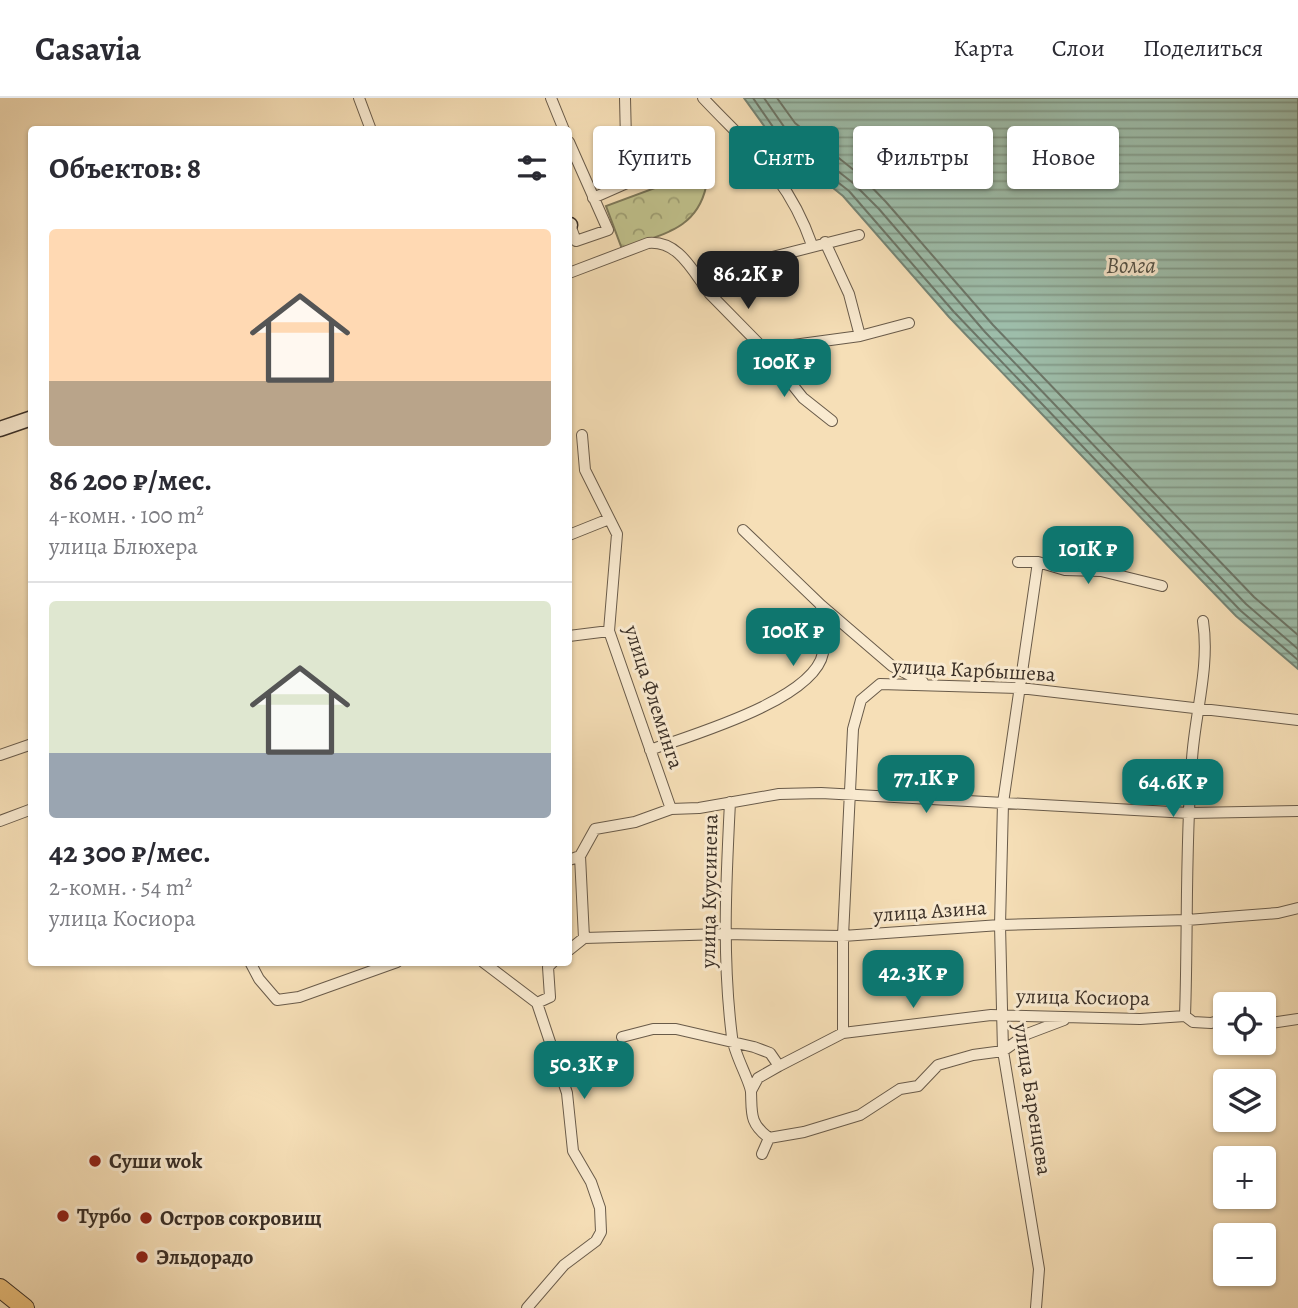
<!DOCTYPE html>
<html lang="ru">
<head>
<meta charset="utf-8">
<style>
  body { margin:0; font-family:Alegreya,serif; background:#f2f2f3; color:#2b2b33; height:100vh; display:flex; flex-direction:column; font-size:26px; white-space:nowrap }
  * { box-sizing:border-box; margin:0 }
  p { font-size:23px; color:#7c7c81 }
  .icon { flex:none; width:38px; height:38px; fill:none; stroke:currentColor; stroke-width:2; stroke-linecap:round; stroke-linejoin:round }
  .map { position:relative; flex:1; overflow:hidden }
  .side { position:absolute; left:28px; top:28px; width:544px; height:840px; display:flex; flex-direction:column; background:#fff; border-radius:7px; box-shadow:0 2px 5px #0004 }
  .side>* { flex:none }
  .guide { position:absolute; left:593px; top:28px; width:598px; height:63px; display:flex; gap:14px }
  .buttons { position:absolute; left:1213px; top:894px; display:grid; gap:14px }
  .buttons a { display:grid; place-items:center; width:63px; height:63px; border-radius:7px; background:#fff; box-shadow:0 2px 5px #0004; font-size:35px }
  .price { position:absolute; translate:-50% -60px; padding:0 16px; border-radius:14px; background:#0f766e; color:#fff; font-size:23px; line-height:46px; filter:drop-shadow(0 2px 4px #0008) }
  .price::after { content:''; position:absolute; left:50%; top:42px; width:21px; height:16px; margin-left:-10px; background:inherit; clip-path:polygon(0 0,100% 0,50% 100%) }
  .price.current { background:#222; color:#fff }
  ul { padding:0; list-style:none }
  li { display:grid; align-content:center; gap:14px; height:371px; padding:0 21px }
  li+li { border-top:2px solid #e1e1e2 }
  li span { display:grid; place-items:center; height:217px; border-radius:7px; color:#555 }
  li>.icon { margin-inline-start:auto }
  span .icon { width:126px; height:126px; fill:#fffc; stroke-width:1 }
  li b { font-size:30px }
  h2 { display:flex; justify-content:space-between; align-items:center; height:84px; padding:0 21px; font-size:30px }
  .pill { padding:0 24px; border-radius:7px; background:#fff; box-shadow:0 2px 5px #0004; font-size:24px; line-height:63px }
  .pill.current { background:#0f766e; color:#fff }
  header { display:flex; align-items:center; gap:42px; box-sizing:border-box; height:98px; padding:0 35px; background:#fff; border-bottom:2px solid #e1e1e2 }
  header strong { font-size:33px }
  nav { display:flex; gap:38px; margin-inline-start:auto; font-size:24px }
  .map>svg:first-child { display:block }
  .park { fill:url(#park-crowns); stroke:#7d7859; stroke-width:2 }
  .water { fill:url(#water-rules); stroke:#758475; stroke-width:2 }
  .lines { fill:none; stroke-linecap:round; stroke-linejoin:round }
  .shore { stroke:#6c7668; stroke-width:2 }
  .street-casing { stroke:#695b4a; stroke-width:12 }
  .secondary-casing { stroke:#3a2f26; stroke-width:17 }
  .highway-casing { stroke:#3a2f26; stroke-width:20 }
  .street { stroke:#f9ead0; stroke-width:10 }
  .secondary { stroke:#f9ead0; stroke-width:14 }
  .highway { stroke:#ebc07c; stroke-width:18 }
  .poi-dot { fill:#8f2418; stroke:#f9ead0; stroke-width:2.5 }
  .labels { text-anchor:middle; stroke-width:6; stroke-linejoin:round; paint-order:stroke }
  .street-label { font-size:21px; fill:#3a2f26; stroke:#f9ead0 }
  .poi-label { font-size:21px; font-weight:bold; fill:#3a2f26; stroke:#f9ead0; text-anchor:start }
  .water-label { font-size:23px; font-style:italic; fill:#535247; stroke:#f9ead0 }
</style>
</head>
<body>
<header>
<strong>Casavia</strong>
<nav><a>Карта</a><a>Слои</a><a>Поделиться</a></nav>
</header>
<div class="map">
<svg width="1298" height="1210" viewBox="0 0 1298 1210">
  <defs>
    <pattern id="park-crowns" width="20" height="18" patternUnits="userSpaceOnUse" patternTransform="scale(1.75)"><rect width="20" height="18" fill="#c0c18c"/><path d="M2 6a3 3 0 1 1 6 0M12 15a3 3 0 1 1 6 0" fill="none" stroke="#9d9d72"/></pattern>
    <pattern id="water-rules" width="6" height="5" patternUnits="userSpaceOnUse" patternTransform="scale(1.75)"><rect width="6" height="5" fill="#9dbdaa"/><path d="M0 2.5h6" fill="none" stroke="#819a8a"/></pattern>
  </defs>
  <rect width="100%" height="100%" fill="#f6dfb7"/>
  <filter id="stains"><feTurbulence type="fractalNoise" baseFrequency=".00286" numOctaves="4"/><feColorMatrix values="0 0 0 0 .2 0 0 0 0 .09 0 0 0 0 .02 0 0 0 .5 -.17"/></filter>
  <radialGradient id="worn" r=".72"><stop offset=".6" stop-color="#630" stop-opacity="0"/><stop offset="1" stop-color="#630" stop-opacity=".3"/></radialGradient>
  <path class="park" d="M 698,74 L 706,89 C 696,133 660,136 622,151 L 606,108 Z"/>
  <path class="water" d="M 744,0 L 1298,0 L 1298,571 L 1236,518 L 1147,426 L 949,219 L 843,98 L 775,43 Z"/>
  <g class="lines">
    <path class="shore" d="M 753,0 L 780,39 L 849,93 L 954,214 L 1152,421 L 1241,513 L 1298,562
      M 764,0 L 787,33 L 853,85 L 879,111 L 985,234 L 1246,506 L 1298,551
      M 777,0 L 795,25 L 860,77 L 886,104 L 993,227 L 1254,499 L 1298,537"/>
    <defs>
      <path id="street" d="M 359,0 L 371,32
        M 551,0 L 564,32
        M 703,0 C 751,51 788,78 812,147
        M 569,44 L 608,132 L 576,143 L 570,127
        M 593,100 L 627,85 L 625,0
        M 825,144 L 849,196 L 860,238
        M 569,175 L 648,145 C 679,142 693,174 710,196 L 753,164 L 859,137
        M 710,196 L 764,251 L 803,300 L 832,323
        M 764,251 L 860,238 L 909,225
        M 582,337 L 585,372 L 617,436 L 609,533 L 671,711
        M 569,437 L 609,421
        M 1018,464 L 1038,464 L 1065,472 L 1101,473 L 1162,488
        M 821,507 L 892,568 L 923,584
        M 569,538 L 609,533
        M 650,652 C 691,637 814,602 823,555 C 826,541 821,521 821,507 L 743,432
        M 0,657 L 32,646
        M 730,704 C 726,783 722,860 732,939 C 734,956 750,983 751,994 C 752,1015 749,1025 769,1040
        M 0,723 L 32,711
        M 580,758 L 584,840
        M 569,762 L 580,758 L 595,731 L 635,724 L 671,711 L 699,710 L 779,696 L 821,695 L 1189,715 L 1298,713
        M 569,852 L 584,840 L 724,836 L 843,838 L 1000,827 L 1187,822 L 1278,815 L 1298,810
        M 250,864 L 259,881 L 277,902 L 299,899 L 397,864
        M 483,864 L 537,905 L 567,995 L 573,1053 L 591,1084 L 600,1110 L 601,1134 L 596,1143 L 564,1167 L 527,1210
        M 537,905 L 550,899 L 548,869 L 553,864
        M 1185,918 C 1188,832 1185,746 1192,661 C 1195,615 1210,569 1203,523
        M 1264,926 L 1298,921
        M 843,935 L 843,838 L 853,631 L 861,602 L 880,586 L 1020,590 L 1298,622
        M 622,939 L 653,931 L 676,931 L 754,949 L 770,955 L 779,968 L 843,935 L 991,917 L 1140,921 L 1185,918 L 1193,924 L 1211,925 L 1225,921
        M 751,993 L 758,980 L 779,968
        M 762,1056 L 769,1040 L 804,1034 L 860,1017 L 900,991 L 918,988 L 938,967 L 973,957 L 1003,953 L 1027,936 L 1064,922
        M 1036,1210 L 1039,1171 L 1003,953 L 1000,827 L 1003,705 L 1038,464"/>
      <path id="secondary" d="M 569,127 L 570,127
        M 0,331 L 32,320"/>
      <path id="highway" d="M 0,1190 L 25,1210"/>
    </defs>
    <use href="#street" class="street-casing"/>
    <use href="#secondary" class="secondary-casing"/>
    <use href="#highway" class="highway-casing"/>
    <use href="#street" class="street"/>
    <use href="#secondary" class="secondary"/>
    <use href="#highway" class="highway"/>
  </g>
  <g class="poi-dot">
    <circle cx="95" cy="1063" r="7"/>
    <circle cx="63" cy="1118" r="7"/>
    <circle cx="146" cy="1120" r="7"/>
    <circle cx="142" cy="1159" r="7"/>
  </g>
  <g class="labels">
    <g class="street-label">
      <text transform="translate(974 572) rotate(3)" y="7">улица Карбышева</text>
      <text transform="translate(654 599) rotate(72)" y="7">улица Флеминга</text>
      <text transform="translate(709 793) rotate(-89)" y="7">улица Куусинена</text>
      <text transform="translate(930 813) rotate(-4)" y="7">улица Азина</text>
      <text transform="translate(1083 899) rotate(1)" y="7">улица Косиора</text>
      <text transform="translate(1033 1001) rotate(81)" y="7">улица Баренцева</text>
    </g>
    <g class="poi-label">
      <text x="109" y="1070">Суши wok</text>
      <text x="77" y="1125">Турбо</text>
      <text x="160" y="1127">Остров сокровищ</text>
      <text x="156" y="1166">Эльдорадо</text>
    </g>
    <g class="water-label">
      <text x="1131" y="175">Волга</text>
    </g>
  </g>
  <rect width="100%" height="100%" filter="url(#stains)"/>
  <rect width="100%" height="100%" fill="url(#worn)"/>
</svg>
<div class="buttons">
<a><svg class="icon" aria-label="locate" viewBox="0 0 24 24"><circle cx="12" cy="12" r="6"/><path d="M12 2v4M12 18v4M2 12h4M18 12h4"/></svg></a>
<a><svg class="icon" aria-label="layers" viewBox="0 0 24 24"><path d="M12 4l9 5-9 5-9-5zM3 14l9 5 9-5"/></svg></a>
<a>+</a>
<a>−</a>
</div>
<b class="price current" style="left:748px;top:213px">86.2K ₽</b>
<b class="price" style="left:784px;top:301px">100K ₽</b>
<b class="price" style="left:1088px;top:488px">101K ₽</b>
<b class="price" style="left:793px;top:570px">100K ₽</b>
<b class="price" style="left:926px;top:717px">77.1K ₽</b>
<b class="price" style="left:1173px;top:721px">64.6K ₽</b>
<b class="price" style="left:913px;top:912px">42.3K ₽</b>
<b class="price" style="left:584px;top:1003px">50.3K ₽</b>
<div class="guide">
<a class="pill">Купить</a>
<a class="pill current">Снять</a>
<a class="pill">Фильтры</a>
<a class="pill">Новое</a>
</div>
<section class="side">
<h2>Объектов: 8<svg class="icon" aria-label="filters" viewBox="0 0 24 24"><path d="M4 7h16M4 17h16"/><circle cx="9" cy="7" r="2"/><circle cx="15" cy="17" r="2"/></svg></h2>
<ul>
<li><span style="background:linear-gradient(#ffd9b3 70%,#b9a48a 0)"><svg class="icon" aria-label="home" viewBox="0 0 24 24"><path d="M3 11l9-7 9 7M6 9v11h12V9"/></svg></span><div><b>86 200 ₽/мес.</b><p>4-комн. · 100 m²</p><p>улица Блюхера</p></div></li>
<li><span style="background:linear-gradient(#dfe7d0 70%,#9aa5b1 0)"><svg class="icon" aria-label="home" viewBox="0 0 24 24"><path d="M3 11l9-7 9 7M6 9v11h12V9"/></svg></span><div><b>42 300 ₽/мес.</b><p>2-комн. · 54 m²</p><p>улица Косиора</p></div></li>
</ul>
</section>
</div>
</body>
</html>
